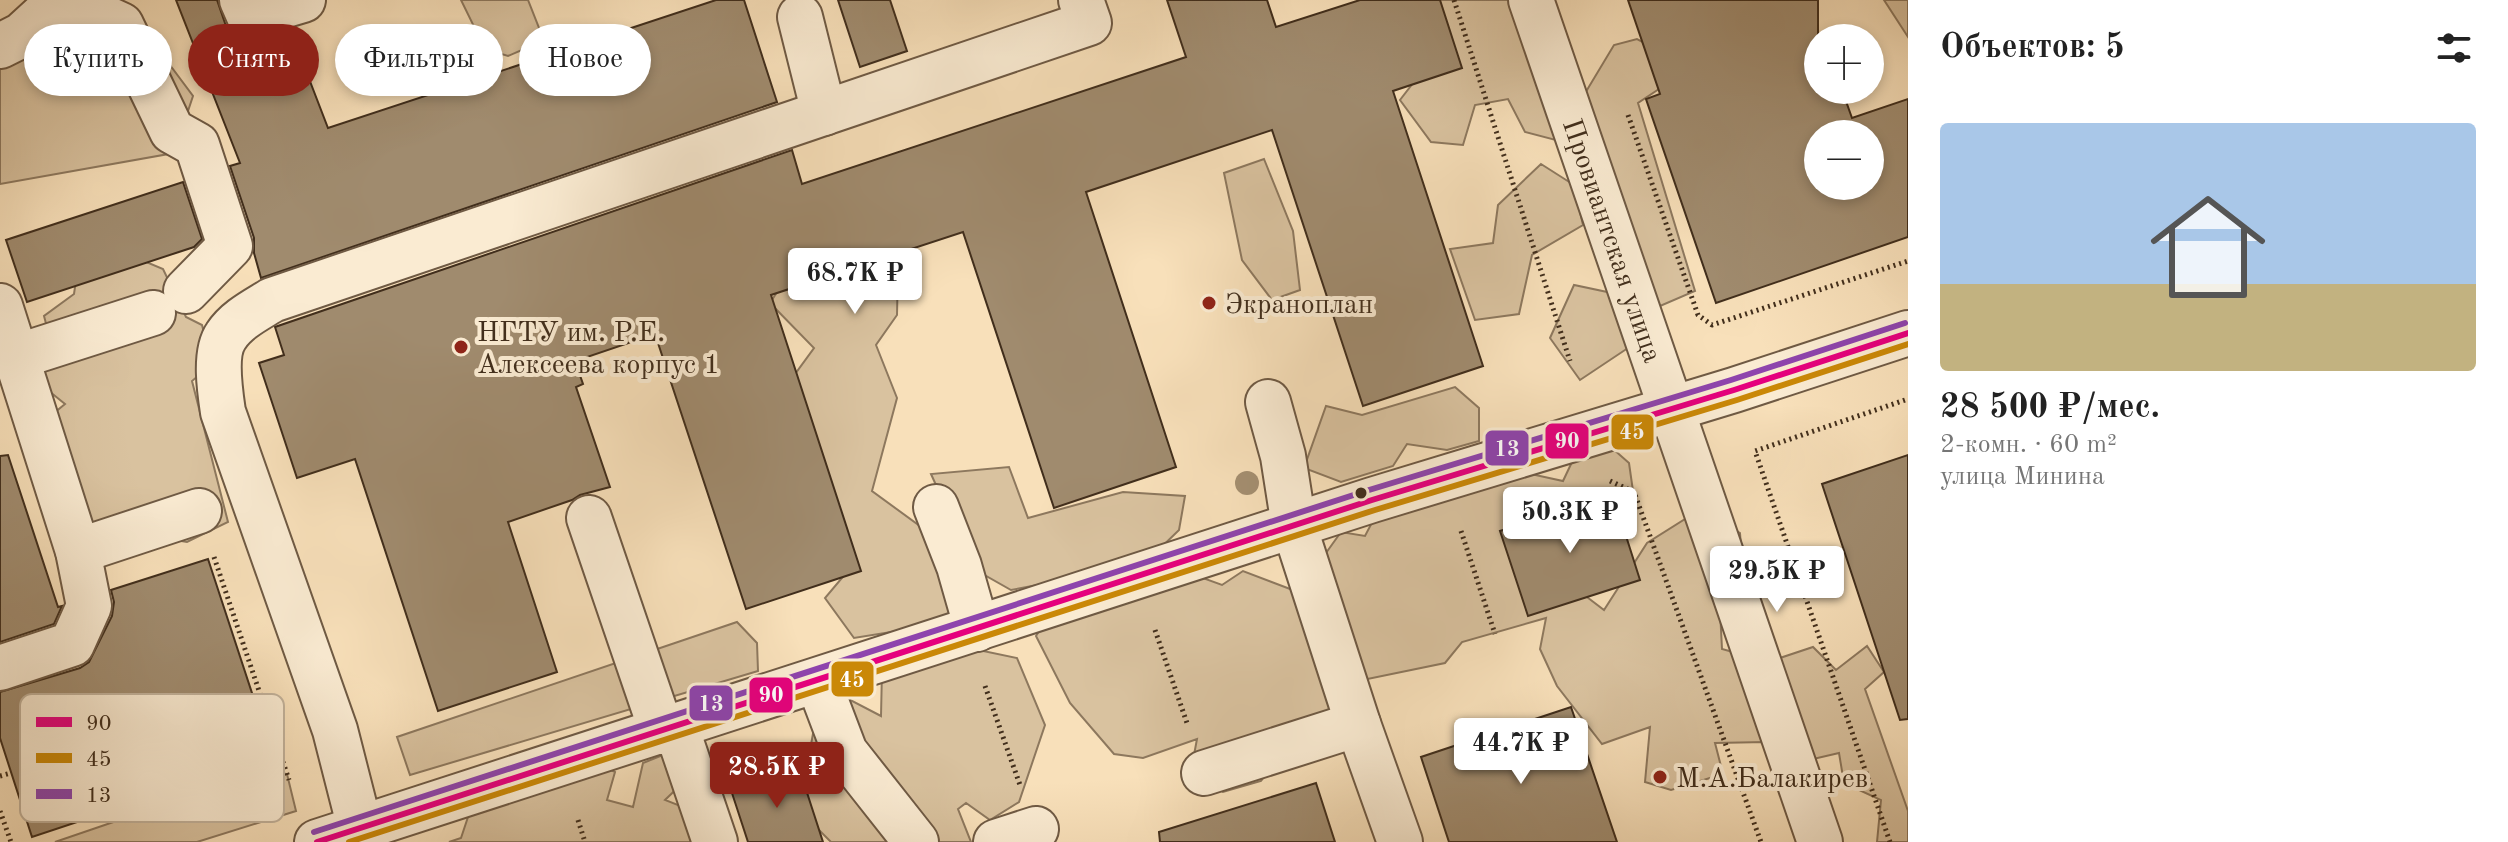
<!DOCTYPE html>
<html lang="ru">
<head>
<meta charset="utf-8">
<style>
  body { margin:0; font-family:"Old Standard TT",serif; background:#f2f2f2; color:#222; height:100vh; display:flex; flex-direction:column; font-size:30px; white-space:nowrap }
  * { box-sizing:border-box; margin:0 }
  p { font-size:26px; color:#767676 }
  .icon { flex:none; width:44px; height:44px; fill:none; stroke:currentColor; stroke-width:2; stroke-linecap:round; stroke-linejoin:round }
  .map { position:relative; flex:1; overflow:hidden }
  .drawer { display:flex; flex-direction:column; background:#fff; width:600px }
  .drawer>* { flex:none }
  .guide { position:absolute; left:24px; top:24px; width:760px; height:72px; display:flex; gap:16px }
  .buttons { position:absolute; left:1804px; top:24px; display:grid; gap:16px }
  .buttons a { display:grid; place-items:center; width:80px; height:80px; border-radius:50%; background:#fff; box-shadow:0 4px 12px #0003; font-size:40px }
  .price { position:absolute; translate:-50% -68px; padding:0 18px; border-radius:8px; background:#fff; color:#222; font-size:26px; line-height:52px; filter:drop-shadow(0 2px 4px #0008) }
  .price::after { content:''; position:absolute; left:50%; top:48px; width:24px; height:18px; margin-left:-12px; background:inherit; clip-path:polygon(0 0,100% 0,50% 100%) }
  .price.current { background:#8f2418; color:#fff }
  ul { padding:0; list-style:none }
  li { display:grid; align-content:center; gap:16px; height:424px; padding:0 32px }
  li span { display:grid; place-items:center; height:248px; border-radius:8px; color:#555 }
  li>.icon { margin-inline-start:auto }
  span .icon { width:144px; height:144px; fill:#fffc; stroke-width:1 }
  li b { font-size:34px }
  h2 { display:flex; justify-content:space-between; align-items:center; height:96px; padding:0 32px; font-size:34px }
  .chip { padding:0 28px; border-radius:36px; background:#fff; box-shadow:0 4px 12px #0003; font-size:28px; line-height:72px }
  .chip.current { background:#8f2418; color:#fff }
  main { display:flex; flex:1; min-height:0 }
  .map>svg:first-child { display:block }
  .green { fill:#d9c29f; stroke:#8d785e; stroke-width:2 }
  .building { fill:#a08b6e; stroke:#412e1c; stroke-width:2; fill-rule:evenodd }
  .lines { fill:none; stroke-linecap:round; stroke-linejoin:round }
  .minor-casing { stroke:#6f5a44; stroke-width:48 }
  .path { stroke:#412e1c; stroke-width:5; stroke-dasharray:2 4; stroke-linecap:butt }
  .minor { stroke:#faebd2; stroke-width:44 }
  .bus-1-casing { stroke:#faebd2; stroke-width:12 }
  .bus-2-casing { stroke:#faebd2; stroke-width:12 }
  .bus-3-casing { stroke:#faebd2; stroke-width:12 }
  .bus-1 { stroke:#e5007d; stroke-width:6 }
  .bus-2 { stroke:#ca8807; stroke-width:6 }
  .bus-3 { stroke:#8e44ad; stroke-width:6 }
  .tree { fill:#a48f71 }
  .poi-dot { fill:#8f2418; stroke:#faebd2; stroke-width:3 }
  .bus-dot { fill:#412e1c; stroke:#faebd2; stroke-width:3 }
  .labels { text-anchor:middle; stroke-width:8; stroke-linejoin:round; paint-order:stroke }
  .street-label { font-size:28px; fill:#412e1c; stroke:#faebd2 }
  .poi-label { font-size:28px; fill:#412e1c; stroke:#faebd2; text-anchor:start }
  .key { fill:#faebd2; stroke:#c2b29b; stroke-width:2 }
  .key-label { font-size:22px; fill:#412e1c }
  .line-badge { stroke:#faebd2; stroke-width:3 }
  .badge-label { font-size:22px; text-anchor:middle; font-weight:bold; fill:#fff }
</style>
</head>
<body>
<main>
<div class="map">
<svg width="1908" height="842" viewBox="0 0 1908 842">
  <rect width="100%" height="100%" fill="#f8e0ba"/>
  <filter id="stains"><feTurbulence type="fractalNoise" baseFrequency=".0025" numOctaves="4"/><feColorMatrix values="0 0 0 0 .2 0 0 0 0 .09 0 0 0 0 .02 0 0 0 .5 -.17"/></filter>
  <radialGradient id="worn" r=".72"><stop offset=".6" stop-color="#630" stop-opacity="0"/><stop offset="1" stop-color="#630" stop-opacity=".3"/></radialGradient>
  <path class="green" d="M 461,0 L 528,0 L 539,28 L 538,43 L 508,56 L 485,49 Z
    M 1439,0 L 1541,0 L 1578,105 L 1614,45 L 1637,39 L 1662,52 L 1659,89 L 1638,103 L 1695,291 L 1646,312 L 1640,340 L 1580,380 L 1550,338 L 1574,285 L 1612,293 L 1617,234 L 1627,213 L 1598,151 L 1525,132 L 1508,99 L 1475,105 L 1463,145 L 1431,142 L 1400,100 L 1420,74 Z
    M 1884,0 L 1908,0 L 1908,37 Z
    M 84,23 L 155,45 L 193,96 L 174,153 L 0,184 L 0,62 L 13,39 L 54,44 Z
    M 1264,159 L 1293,231 L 1300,290 L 1272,300 L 1242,260 L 1224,173 Z
    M 1541,164 L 1574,185 L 1583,225 L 1532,255 L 1519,314 L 1475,320 L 1450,249 L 1493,243 L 1498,205 Z
    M 836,250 L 898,266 L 897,315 L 876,345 L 897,398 L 872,491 L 928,532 L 956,598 L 947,623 L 854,638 L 825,598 L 852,566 L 782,392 L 814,348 L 770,303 L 799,258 Z
    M 120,251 L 163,269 L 186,317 L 202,325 L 212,364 L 192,381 L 228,522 L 187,542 L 54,520 L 26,436 L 65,404 L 34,379 L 55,358 L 44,316 L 74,294 L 79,260 Z
    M 1455,387 L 1479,408 L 1479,441 L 1447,450 L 1407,444 L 1393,466 L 1341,482 L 1304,468 L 1326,406 L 1362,415 Z
    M 1604,441 L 1629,463 L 1633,491 L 1564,538 L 1579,591 L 1604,610 L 1647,543 L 1701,509 L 1740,533 L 1742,560 L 1720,610 L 1722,649 L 1768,662 L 1813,647 L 1836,670 L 1867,646 L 1884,672 L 1865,689 L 1908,811 L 1908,842 L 1877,842 L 1881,800 L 1844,783 L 1839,753 L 1809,760 L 1766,742 L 1715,743 L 1723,774 L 1671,790 L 1645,782 L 1650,727 L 1602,744 L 1557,686 L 1540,649 L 1546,618 L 1462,642 L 1445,663 L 1338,685 L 1333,724 L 1295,737 L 1261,781 L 1223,792 L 1191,771 L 1197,739 L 1143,758 L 1114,754 L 1070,703 L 1036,636 L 1060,598 L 1167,565 L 1222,585 L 1243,571 L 1298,592 L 1341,532 L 1365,536 L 1377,513 L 1522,472 L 1563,481 L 1581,443 Z
    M 1009,467 L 1028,518 L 1123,492 L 1185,496 L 1179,530 L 1143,565 L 1011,590 L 974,569 L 931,474 Z
    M 737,622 L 757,643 L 758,671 L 410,775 L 397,737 Z
    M 969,648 L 1017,658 L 1045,725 L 1019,802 L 990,820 L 966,803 L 958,809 L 971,842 L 831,842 L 799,810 L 819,701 L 837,693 L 881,716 L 882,670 Z
    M 680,748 L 690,776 L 665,800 L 716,820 L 734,842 L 449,842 L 461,838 L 475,796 L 595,762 L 615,772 L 607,800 L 633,807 L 643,763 Z
    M 266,770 L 287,774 L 296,811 L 197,842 L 55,842 Z"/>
  <path class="building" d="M 176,0 L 217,0 L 226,26 L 233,35 L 240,39 L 244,50 L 291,32 L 328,128 L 716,0 L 744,0 L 777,102 L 261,278 L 254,253 L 254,238 L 230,166 L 240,163 Z
    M 838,0 L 890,0 L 907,51 L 860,67 Z
    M 1167,0 L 1267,0 L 1276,27 L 1360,0 L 1440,0 L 1462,68 L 1393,91 L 1483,366 L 1363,406 L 1272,130 L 1086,192 L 1176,467 L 1054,508 L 963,232 L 771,295 L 861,571 L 746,609 L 655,334 L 575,361 L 583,384 L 576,387 L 610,487 L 580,495 L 572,500 L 508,522 L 557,672 L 438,711 L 355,459 L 297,478 L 259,363 L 284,355 L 275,327 L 792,150 L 802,184 L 1186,57 Z
    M 1628,0 L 1818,0 L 1818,90 L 1842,90 L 1852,118 L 1908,99 L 1908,237 L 1716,303 L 1646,99 L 1660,94 ZM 1818,134 L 1870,134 L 1870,186 L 1818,186 Z
    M 183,182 L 202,239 L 194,247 L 27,302 L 6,240 Z
    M 8,455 L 58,607 L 62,606 L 54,624 L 0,642 L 0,456 Z
    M 1908,455 L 1908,719 L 1900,720 L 1822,484 Z
    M 1613,495 L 1640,580 L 1528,616 L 1500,531 Z
    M 208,559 L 273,757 L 32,837 L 0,738 L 0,692 L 80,668 L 89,662 L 112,616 L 114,602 L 111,590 Z
    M 1571,707 L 1617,842 L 1449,842 L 1421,757 Z
    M 799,768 L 823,842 L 748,842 L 731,790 Z
    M 1316,783 L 1335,842 L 1160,842 L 1159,832 Z"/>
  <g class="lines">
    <defs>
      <g id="minor">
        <path d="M 66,0 L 121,25 L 172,131 L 197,145 L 230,246 L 186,291"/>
        <path d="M 242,0 L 249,16 L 303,0"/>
        <path id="s1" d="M 1531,0 L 1820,842"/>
        <path d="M 800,17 L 824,113"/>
        <path d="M 0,46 L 22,35 L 60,0"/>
        <path d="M 0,306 L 78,551 L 89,606 L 72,644 L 0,668"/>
        <path d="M 16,357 L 153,313"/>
        <path d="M 1268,402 L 1283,456 L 1294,526 L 1358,724 L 1400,842"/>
        <path d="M 936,507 L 959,566 L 977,629"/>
        <path d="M 589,518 L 662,732"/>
        <path d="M 78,551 L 199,511"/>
        <path d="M 818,681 L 845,752 L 916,842"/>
        <path d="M 676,727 L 715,842"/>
        <path d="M 1204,773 L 1358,724"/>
        <path d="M 360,828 L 335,730 L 223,412 C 220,392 214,353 226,336 C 236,320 256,310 272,300 L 1089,23 L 1081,0"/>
        <path d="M 317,842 L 1372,500 L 1734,390 L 1908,333"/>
        <path d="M 996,842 L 1036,829"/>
      </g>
    </defs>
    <use href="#minor" class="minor-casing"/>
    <path class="path" d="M 1454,0 L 1570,361
      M 1628,115 L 1698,315 L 1712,325 L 1908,261
      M 1610,481 L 1634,492 L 1761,842
      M 1461,531 L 1495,634
      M 214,557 L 289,780
      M 1155,630 L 1188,726
      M 985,686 L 1020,785
      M 0,776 L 11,773
      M 0,811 L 11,842
      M 578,820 L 585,842
      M 1890,842 L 1755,451 L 1908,399"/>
    <use href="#minor" class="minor"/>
    <defs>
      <path id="bus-1" d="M 317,842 L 1372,500 L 1734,390 L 1908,333"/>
      <path id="bus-2" d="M 349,842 L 1375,510 L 1737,400 L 1908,344"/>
      <path id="bus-3" d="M 314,832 L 1369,490 L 1731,380 L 1905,323"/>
    </defs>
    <use href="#bus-1" class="bus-1-casing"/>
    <use href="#bus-2" class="bus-2-casing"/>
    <use href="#bus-3" class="bus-3-casing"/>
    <use href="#bus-1" class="bus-1"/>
    <use href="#bus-2" class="bus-2"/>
    <use href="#bus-3" class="bus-3"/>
  </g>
  <circle class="tree" cx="1247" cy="483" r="12"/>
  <g class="poi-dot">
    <circle cx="1209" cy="303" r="8"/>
    <circle cx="461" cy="347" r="8"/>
    <circle cx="1660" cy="777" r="8"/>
  </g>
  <circle class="bus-dot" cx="1361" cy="493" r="7"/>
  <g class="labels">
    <g class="street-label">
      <text dy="10" stroke="none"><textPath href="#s1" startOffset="254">Провиантская улица</textPath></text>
    </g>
    <g class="poi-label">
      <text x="1225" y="313">Экраноплан</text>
      <text x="477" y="341">НГТУ им. Р.Е.<tspan x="477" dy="32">Алексеева корпус 1</tspan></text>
      <text x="1676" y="787">М.А.Балакирев</text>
    </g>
  </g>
  <rect x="20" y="694" width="264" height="128" rx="12" class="key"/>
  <rect x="36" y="717" width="36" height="10" fill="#e5007d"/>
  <rect x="36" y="753" width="36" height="10" fill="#ca8807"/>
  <rect x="36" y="789" width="36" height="10" fill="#8e44ad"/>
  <g class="key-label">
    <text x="86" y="730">90</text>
    <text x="86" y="766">45</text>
    <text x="86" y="802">13</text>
  </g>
  <g class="line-badge">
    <rect x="1610" y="413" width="45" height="38" rx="8" fill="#ca8807"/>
    <rect x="1544" y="422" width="46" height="38" rx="8" fill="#e5007d"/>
    <rect x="1484" y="429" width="46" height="38" rx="8" fill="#8e44ad"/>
    <rect x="830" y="660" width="45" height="38" rx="8" fill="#ca8807"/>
    <rect x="748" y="676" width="46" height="38" rx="8" fill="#e5007d"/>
    <rect x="688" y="684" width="46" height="38" rx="8" fill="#8e44ad"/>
  </g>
  <g class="badge-label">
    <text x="1632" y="439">45</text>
    <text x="1567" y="448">90</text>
    <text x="1507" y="456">13</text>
    <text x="852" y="687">45</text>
    <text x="771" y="702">90</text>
    <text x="711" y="711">13</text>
  </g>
  <rect width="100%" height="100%" filter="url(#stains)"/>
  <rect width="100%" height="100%" fill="url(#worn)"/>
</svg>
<div class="buttons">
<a>+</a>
<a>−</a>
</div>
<b class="price" style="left:855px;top:316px">68.7K ₽</b>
<b class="price" style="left:1570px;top:555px">50.3K ₽</b>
<b class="price" style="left:1777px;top:614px">29.5K ₽</b>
<b class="price" style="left:1521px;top:786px">44.7K ₽</b>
<b class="price current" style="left:777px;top:810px">28.5K ₽</b>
<div class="guide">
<a class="chip">Купить</a>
<a class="chip current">Снять</a>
<a class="chip">Фильтры</a>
<a class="chip">Новое</a>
</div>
</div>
<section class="drawer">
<h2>Объектов: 5<svg class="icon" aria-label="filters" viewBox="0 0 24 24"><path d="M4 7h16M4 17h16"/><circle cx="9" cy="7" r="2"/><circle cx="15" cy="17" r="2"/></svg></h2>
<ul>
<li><span style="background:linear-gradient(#a9c7e8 65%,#c2b280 0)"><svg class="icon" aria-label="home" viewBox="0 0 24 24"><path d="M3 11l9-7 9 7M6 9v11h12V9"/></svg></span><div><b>28 500 ₽/мес.</b><p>2-комн. · 60 m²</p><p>улица Минина</p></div></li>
</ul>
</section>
</main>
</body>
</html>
